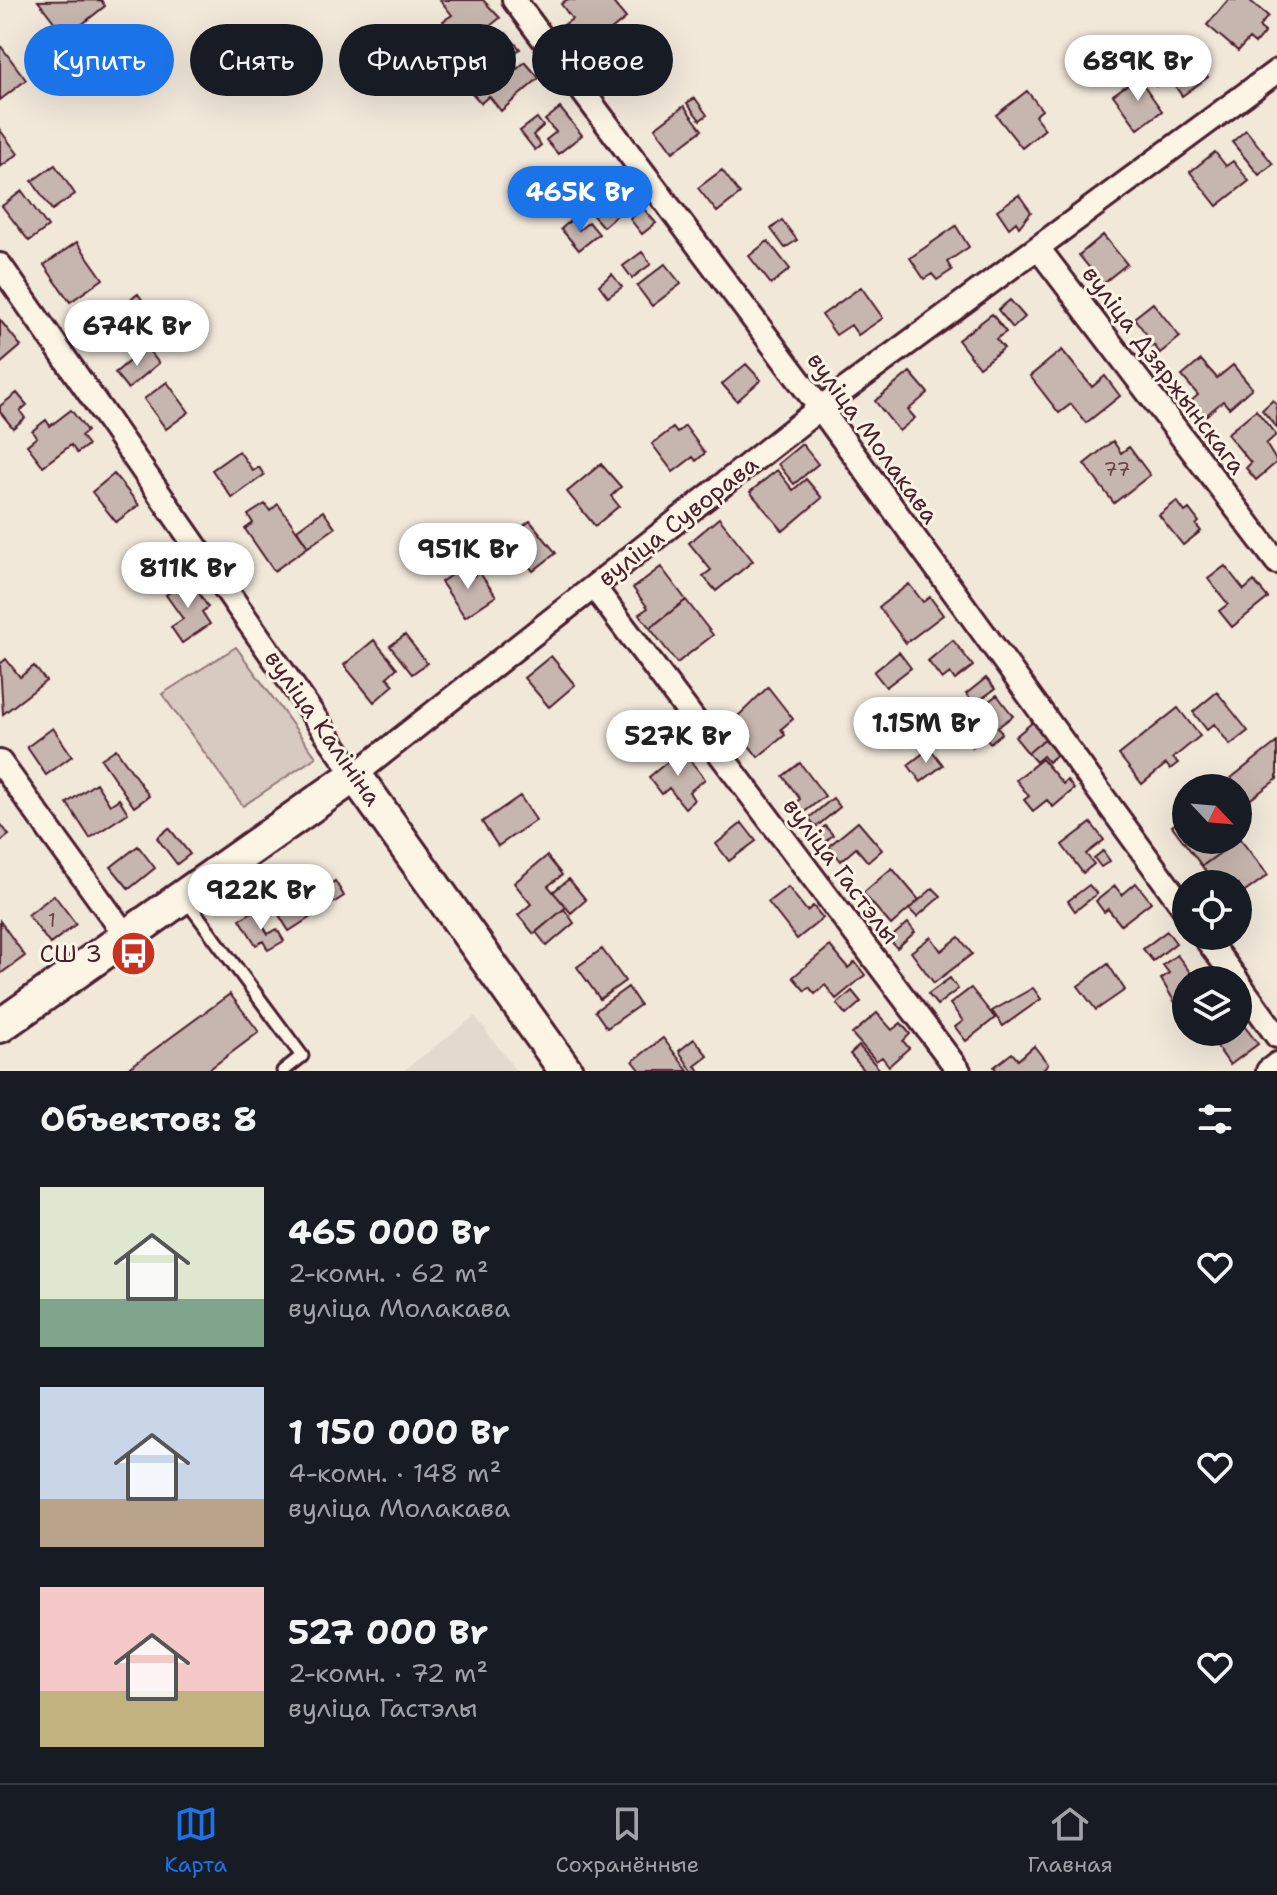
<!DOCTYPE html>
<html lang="ru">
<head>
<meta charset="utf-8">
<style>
  body { margin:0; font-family:"Shantell Sans",sans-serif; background:#20242c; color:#f1f3f6; height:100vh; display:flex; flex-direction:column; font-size:30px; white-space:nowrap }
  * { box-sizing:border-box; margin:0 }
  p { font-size:26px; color:#9ea1a6 }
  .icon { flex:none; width:44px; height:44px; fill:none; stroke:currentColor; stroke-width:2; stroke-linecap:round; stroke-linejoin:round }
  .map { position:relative; height:1071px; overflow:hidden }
  .sheet { display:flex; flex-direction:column; background:#171b24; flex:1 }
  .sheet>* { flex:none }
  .guide { position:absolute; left:24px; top:24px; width:800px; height:72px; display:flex; gap:16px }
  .needle { width:52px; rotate:116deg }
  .tools { position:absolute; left:1172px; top:774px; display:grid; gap:16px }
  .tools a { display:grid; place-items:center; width:80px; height:80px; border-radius:50%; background:#171b24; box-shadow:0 8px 32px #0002; font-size:40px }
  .price { position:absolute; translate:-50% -68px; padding:0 18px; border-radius:28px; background:#fff; color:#222; font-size:26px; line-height:52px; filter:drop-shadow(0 2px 4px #0008) }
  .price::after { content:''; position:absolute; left:50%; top:48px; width:24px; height:18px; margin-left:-12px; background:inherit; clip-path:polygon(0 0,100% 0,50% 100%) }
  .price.active { background:#1a73e8; color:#fff }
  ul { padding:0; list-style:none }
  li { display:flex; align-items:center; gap:24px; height:200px; padding:0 40px }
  li span { display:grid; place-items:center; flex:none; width:224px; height:160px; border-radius:0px; color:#555 }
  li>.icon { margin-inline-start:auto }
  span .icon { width:96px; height:96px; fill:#fffc; stroke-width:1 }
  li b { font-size:34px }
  h2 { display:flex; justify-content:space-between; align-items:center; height:96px; padding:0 40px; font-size:34px }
  .tag { padding:0 28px; border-radius:36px; background:#171b24; box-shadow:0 8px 32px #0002; font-size:28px; line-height:72px }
  .tag.active { background:#1a73e8; color:#fff }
  .dock { display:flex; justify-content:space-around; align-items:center; height:112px; border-top:2px solid #363941; background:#171b24; font-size:22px; color:#9ea1a6 }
  .dock a { display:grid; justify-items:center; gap:4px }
  .dock .active { color:#1a73e8 }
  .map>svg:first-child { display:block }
  .built { fill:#e4d9cd }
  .green { fill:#d8cac0; stroke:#917476; stroke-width:2 }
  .building { fill:#c7b6af; stroke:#4a1f2b; stroke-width:2 }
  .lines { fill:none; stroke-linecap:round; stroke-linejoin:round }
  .lane-casing { stroke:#4a1f2b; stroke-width:17 }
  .street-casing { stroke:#4a1f2b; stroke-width:28 }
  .secondary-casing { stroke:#4a1f2b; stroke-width:38 }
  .lane { stroke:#fcf5e5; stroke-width:11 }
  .street { stroke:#fcf5e5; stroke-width:22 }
  .secondary { stroke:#fcf5e5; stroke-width:32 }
  .labels { text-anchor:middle; stroke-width:6; stroke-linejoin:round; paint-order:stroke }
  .number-label { font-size:20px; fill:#69454c }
  .street-label { font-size:24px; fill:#4a1f2b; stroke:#fcf5e5 }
  .poi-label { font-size:24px; fill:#4a1f2b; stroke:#fcf5e5; text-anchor:end }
</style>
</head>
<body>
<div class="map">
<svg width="1277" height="1071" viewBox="0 0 1277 1071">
  <rect width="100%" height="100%" fill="#f1e8da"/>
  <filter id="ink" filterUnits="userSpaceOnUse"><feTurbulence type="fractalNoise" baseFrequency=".0125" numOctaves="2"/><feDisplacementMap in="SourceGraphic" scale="16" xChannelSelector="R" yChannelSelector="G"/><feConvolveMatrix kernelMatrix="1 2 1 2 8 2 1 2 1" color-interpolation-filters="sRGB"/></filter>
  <g filter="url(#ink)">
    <path class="built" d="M 475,1016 L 516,1071 L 403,1071 Z"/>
    <path class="green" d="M 236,647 L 316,757 L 243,806 L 162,694 Z"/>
    <path class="building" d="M 101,0 L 105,6 L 66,37 L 38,1 Z
      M 440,0 L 483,0 L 500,18 L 450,58 L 439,44 L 452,34 L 443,21 L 452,15 Z
      M 566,0 L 611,0 L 626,18 L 600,39 L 594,31 L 575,45 L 561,27 L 572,19 L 561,4 Z
      M 1228,0 L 1249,0 L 1268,16 L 1259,27 L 1265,32 L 1255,44 L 1249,39 L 1238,51 L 1207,25 Z
      M 506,33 L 520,49 L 498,67 L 485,50 Z
      M 0,45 L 26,80 L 0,100 Z
      M 1185,45 L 1208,77 L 1182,96 L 1169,77 L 1156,86 L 1147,73 Z
      M 510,61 L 517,69 L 525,62 L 539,78 L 501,111 L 489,96 L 481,103 L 472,93 Z
      M 1138,77 L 1162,111 L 1138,129 L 1113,95 Z
      M 1027,91 L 1042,110 L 1035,116 L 1045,129 L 1022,148 L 996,115 Z
      M 695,98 L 707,115 L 700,120 L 687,103 Z
      M 684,106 L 702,130 L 673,152 L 655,128 Z
      M 560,108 L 582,135 L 558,154 L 546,140 L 556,132 L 545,120 Z
      M 537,118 L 543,126 L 533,135 L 541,145 L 535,150 L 520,131 Z
      M 0,130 L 18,154 L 0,167 Z
      M 1246,130 L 1273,164 L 1259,175 L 1232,142 Z
      M 1215,152 L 1226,166 L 1233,161 L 1249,181 L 1217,206 L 1190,172 Z
      M 55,165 L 75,194 L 52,210 L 32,181 Z
      M 722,170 L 740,194 L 717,212 L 698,188 Z
      M 607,184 L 618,196 L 622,192 L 631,203 L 603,227 L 583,204 Z
      M 22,191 L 48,227 L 29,241 L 2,206 Z
      M 1019,195 L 1031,212 L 1019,227 L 1016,222 L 1009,228 L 997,210 Z
      M 643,208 L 656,223 L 642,234 L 630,219 Z
      M 571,220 L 579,230 L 589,222 L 599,234 L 579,250 L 561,229 Z
      M 782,220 L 797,240 L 785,248 L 771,229 Z
      M 956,226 L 969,247 L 947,262 L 952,270 L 937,280 L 932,274 L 924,279 L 910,258 Z
      M 1103,235 L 1127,264 L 1097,288 L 1087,275 L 1092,271 L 1079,255 Z
      M 768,241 L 790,269 L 771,284 L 749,256 Z
      M 77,242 L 103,279 L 70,302 L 44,265 Z
      M 642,252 L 651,264 L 632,278 L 623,266 Z
      M 665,264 L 681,284 L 652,306 L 637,286 Z
      M 612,274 L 622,287 L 608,297 L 599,285 Z
      M 861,287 L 883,318 L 858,335 L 851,325 L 836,335 L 822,315 Z
      M 138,294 L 156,319 L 149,324 L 155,331 L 137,344 L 132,337 L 125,342 L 107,316 Z
      M 1010,300 L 1025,317 L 1013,328 L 998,310 Z
      M 1153,303 L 1180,337 L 1160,353 L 1154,345 L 1148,350 L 1140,341 L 1147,335 L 1134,318 Z
      M 992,314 L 1006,332 L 996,339 L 1004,348 L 979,367 L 958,340 Z
      M 0,320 L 21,346 L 0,364 Z
      M 146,347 L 159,363 L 128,389 L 115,373 Z
      M 1062,350 L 1092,387 L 1105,376 L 1120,396 L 1086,423 L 1071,404 L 1059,413 L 1030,376 Z
      M 1201,360 L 1217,378 L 1233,365 L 1252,388 L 1229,408 L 1223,401 L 1202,419 L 1189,403 L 1198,395 L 1182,376 Z
      M 746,364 L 761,380 L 737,401 L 722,384 Z
      M 910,372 L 928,393 L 908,410 L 915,418 L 899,431 L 875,401 Z
      M 167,382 L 189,412 L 166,429 L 144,399 Z
      M 17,393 L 27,405 L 20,411 L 25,418 L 13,428 L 0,412 L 0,406 Z
      M 1273,400 L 1277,405 L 1277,428 L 1262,410 Z
      M 71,410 L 87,431 L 81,436 L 88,445 L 77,453 L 71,445 L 43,466 L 27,445 L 37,437 L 32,431 L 46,420 L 50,426 Z
      M 1256,410 L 1276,435 L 1266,444 L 1277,462 L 1256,480 L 1246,468 L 1251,463 L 1227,434 Z
      M 685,426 L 705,453 L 696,461 L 693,457 L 673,472 L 652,444 L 673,428 L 677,433 Z
      M 1113,441 L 1121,453 L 1129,447 L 1150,475 L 1114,503 L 1084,464 Z
      M 802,444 L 818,464 L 794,484 L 778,464 Z
      M 239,451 L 253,471 L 259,467 L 264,475 L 232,498 L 212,470 Z
      M 601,464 L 621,487 L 611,496 L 619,506 L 595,526 L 567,492 Z
      M 777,470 L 793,490 L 806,479 L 822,498 L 783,531 L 750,492 Z
      M 114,474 L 139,505 L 116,522 L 92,492 Z
      M 1177,501 L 1185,512 L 1189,509 L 1199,522 L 1196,525 L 1201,531 L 1183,545 L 1159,515 Z
      M 265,504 L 270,511 L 278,504 L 308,547 L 274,571 L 245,529 L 253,523 L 248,515 Z
      M 323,511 L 335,528 L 308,547 L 297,530 Z
      M 719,518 L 753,561 L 716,591 L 703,576 L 711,570 L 689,543 Z
      M 530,521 L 556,553 L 533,571 L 508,538 Z
      M 464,566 L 472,577 L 479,572 L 496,596 L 465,617 L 441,582 Z
      M 1225,566 L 1244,590 L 1254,581 L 1268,598 L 1232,627 L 1219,611 L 1228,604 L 1208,579 Z
      M 661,567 L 686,600 L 650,628 L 639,614 L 648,608 L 633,588 Z
      M 189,578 L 208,607 L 202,612 L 210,624 L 182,643 L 171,627 L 183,619 L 166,595 Z
      M 909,584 L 923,602 L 930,597 L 943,615 L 906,643 L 879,607 Z
      M 686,600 L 713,635 L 677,663 L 650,628 Z
      M 405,635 L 427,663 L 412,674 L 390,646 Z
      M 374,640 L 397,668 L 387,677 L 394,685 L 374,702 L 344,665 Z
      M 953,640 L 973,666 L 955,680 L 950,673 L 942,679 L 928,661 Z
      M 899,652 L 911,668 L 886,687 L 874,672 Z
      M 551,656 L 575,685 L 549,707 L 524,678 Z
      M 6,659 L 20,677 L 34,666 L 46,681 L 3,714 L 0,664 Z
      M 986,678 L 995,689 L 974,704 L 966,694 Z
      M 768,687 L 793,719 L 781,729 L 785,735 L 758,757 L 747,743 L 751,739 L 735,719 Z
      M 1217,692 L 1248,731 L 1230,745 L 1214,724 L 1207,730 L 1193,712 Z
      M 997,695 L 1013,716 L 998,727 L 1002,733 L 990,743 L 986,737 L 972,747 L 956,726 Z
      M 1178,708 L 1200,736 L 1173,758 L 1178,763 L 1170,769 L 1166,764 L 1142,784 L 1119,755 Z
      M 1033,722 L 1046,738 L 1028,753 L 1015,737 Z
      M 53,728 L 72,756 L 46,775 L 27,747 Z
      M 1046,738 L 1059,753 L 1048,762 L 1043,756 L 1036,762 L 1028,753 Z
      M 1277,742 L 1277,779 L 1248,801 L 1231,778 Z
      M 930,748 L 943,765 L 921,782 L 908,765 Z
      M 116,749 L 149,796 L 134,807 L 101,759 Z
      M 682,750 L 705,779 L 689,792 L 694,800 L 685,808 L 669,788 L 662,794 L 649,777 Z
      M 1042,759 L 1063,784 L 1067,780 L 1074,789 L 1053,807 L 1047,800 L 1033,811 L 1024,800 L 1029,796 L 1016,780 Z
      M 800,763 L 825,796 L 803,813 L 795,803 L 800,799 L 783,776 Z
      M 96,783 L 110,805 L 119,799 L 128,813 L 90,838 L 67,803 Z
      M 520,796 L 536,820 L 498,846 L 482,822 Z
      M 833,798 L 840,807 L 816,827 L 809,818 Z
      M 1186,816 L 1186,840 L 1238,840 L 1202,866 L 1172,826 Z
      M 858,822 L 882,850 L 868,862 L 856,848 L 841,861 L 829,846 Z
      M 0,823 L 9,835 L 0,842 Z
      M 742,823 L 756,841 L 729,861 L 716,844 Z
      M 1091,823 L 1104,840 L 1086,854 L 1094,864 L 1083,873 L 1062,845 Z
      M 825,826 L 833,835 L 819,847 L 811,837 Z
      M 169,828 L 190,854 L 177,864 L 157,838 Z
      M 1240,839 L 1268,875 L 1238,897 L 1238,884 L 1215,884 L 1202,866 Z
      M 138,846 L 155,868 L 129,889 L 111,867 Z
      M 1103,851 L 1110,861 L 1101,867 L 1094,858 Z
      M 547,856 L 562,875 L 548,886 L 566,907 L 534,934 L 518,915 L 531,904 L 514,883 Z
      M 892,868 L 919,900 L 891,925 L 863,893 Z
      M 315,875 L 324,888 L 335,881 L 344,896 L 314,915 L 297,887 Z
      M 569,879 L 586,900 L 571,913 L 553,892 Z
      M 1136,883 L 1151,902 L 1121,925 L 1108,909 L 1104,912 L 1096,901 L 1115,886 L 1122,895 Z
      M 1089,885 L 1097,894 L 1075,911 L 1068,901 Z
      M 297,887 L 314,915 L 289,931 L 271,902 Z
      M 788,887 L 807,911 L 813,906 L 823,918 L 797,939 L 768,902 Z
      M 933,888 L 941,896 L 917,917 L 909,909 Z
      M 54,895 L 76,924 L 50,944 L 28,915 Z
      M 564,909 L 574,923 L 547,946 L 536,932 Z
      M 254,911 L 268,934 L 277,929 L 284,941 L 268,950 L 263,941 L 256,945 L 240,919 Z
      M 0,921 L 25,956 L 0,974 Z
      M 908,923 L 915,932 L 897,948 L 889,939 Z
      M 1167,931 L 1176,943 L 1153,961 L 1143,949 Z
      M 931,937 L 941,951 L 959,937 L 972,954 L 934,983 L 911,952 Z
      M 830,946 L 848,968 L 855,962 L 865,975 L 836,999 L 825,985 L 815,994 L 809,987 L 805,991 L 793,977 Z
      M 602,949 L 625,981 L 600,999 L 577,967 Z
      M 1177,955 L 1193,976 L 1201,970 L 1209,980 L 1186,980 L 1183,1016 L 1161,979 L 1169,973 L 1163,965 Z
      M 1108,964 L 1125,990 L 1096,1010 L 1078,986 Z
      M 950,978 L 958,989 L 937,1005 L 928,994 Z
      M 628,987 L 640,1005 L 607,1028 L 595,1011 Z
      M 971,988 L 995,1018 L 966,1041 L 955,1027 L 963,1021 L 950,1004 Z
      M 1033,988 L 1041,999 L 1003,1026 L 992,1011 Z
      M 852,991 L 861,1002 L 846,1015 L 837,1004 Z
      M 230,994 L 259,1032 L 207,1071 L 125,1071 Z
      M 877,1013 L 892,1030 L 901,1023 L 910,1034 L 903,1041 L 909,1048 L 889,1066 L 882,1057 L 876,1061 L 852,1034 Z
      M 1238,1018 L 1258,1044 L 1230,1065 L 1211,1038 L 1219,1032 L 1238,1032 Z
      M 663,1038 L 688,1071 L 641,1071 L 633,1061 Z
      M 694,1039 L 708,1056 L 695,1066 L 700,1071 L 692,1071 L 679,1051 Z
      M 859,1046 L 881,1071 L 865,1071 L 850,1054 Z
      M 1034,1046 L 1048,1064 L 1041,1071 L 997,1071 L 994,1067 L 1012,1053 L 1018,1060 Z"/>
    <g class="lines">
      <defs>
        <path id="lane" d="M 186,900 L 302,1056 L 283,1071"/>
        <path id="street" d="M 514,0 L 820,408 L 1186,911
          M 1038,248 L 1277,562
          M 0,265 L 355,775 L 820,408 L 1277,71
          M 594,587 L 959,1071
          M 0,762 L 126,936
          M 1204,936 L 1237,980
          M 1238,982 L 1277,1036
          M 1268,1071 L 1277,1064"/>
        <path id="secondary" d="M 0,1026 L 355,775 L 566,1071"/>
      </defs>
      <use href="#lane" class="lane-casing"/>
      <use href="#street" class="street-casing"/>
      <use href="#secondary" class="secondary-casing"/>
      <use href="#lane" class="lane"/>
      <use href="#street" class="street"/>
      <use href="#secondary" class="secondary"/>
    </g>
  </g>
  <defs>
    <symbol id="bus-disc" viewBox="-11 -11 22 22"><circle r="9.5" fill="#c8321e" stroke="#fcf5e5"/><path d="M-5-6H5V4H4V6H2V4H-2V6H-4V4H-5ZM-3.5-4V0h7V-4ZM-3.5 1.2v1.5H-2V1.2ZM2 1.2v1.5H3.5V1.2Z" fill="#fff"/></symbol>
  </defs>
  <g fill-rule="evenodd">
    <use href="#bus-disc" x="108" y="928" width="51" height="51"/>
  </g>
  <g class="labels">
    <g class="number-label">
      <text x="1117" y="476">77</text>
      <text x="52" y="927">1</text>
    </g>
    <g class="street-label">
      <text transform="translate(1164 370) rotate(53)" y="8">вуліца Дзяржынскага</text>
      <text transform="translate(873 438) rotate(54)" y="8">вуліца Молакава</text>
      <text transform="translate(678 521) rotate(-38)" y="8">вуліца Суворава</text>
      <text transform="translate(323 728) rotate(55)" y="8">вуліца Калініна</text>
      <text transform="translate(841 871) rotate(53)" y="8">вуліца Гастэлы</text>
    </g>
    <g class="poi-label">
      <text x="102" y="962">СШ 3</text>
    </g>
  </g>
</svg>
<div class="tools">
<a><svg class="needle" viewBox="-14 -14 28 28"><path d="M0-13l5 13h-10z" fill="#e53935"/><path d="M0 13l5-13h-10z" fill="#9ea1a6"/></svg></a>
<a><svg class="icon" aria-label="locate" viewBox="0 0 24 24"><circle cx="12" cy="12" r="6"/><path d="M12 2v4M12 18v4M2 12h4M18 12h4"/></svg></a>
<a><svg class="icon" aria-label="layers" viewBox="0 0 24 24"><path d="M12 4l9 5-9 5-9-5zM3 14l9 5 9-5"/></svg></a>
</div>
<b class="price" style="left:1138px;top:103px">689K Br</b>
<b class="price active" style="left:580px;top:234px">465K Br</b>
<b class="price" style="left:137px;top:368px">674K Br</b>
<b class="price" style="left:468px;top:591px">951K Br</b>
<b class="price" style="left:188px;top:610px">811K Br</b>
<b class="price" style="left:926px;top:765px">1.15M Br</b>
<b class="price" style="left:678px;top:778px">527K Br</b>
<b class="price" style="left:261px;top:932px">922K Br</b>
<div class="guide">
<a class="tag active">Купить</a>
<a class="tag">Снять</a>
<a class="tag">Фильтры</a>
<a class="tag">Новое</a>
</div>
</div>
<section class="sheet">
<h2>Объектов: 8<svg class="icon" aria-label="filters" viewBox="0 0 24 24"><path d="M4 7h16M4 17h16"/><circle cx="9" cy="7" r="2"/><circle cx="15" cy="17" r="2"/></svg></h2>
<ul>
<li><span style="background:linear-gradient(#dfe7d0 70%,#7fa58c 0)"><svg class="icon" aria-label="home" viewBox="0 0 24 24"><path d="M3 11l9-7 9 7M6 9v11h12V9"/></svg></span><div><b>465 000 Br</b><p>2-комн. · 62 m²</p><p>вуліца Молакава</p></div><svg class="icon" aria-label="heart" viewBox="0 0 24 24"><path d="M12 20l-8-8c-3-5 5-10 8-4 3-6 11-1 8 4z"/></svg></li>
<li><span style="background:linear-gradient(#c9d6e8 70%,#b9a48a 0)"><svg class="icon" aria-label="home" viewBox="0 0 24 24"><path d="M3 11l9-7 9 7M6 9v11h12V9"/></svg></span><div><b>1 150 000 Br</b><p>4-комн. · 148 m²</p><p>вуліца Молакава</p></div><svg class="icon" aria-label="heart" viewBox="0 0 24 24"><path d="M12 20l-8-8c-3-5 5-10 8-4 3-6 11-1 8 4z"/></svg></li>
<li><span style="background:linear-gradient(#f6c9c9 65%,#c2b280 0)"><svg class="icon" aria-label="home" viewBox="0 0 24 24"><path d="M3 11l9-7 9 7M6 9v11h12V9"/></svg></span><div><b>527 000 Br</b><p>2-комн. · 72 m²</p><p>вуліца Гастэлы</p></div><svg class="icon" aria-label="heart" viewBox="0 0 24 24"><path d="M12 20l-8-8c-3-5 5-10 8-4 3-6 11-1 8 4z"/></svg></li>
</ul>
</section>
<nav class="dock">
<a class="active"><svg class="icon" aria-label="map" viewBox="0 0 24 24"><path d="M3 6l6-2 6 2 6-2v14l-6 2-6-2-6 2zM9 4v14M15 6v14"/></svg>Карта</a>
<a><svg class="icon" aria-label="saved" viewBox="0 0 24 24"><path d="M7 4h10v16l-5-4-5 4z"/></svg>Сохранённые</a>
<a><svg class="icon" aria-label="home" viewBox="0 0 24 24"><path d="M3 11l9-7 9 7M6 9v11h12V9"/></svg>Главная</a>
</nav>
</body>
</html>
